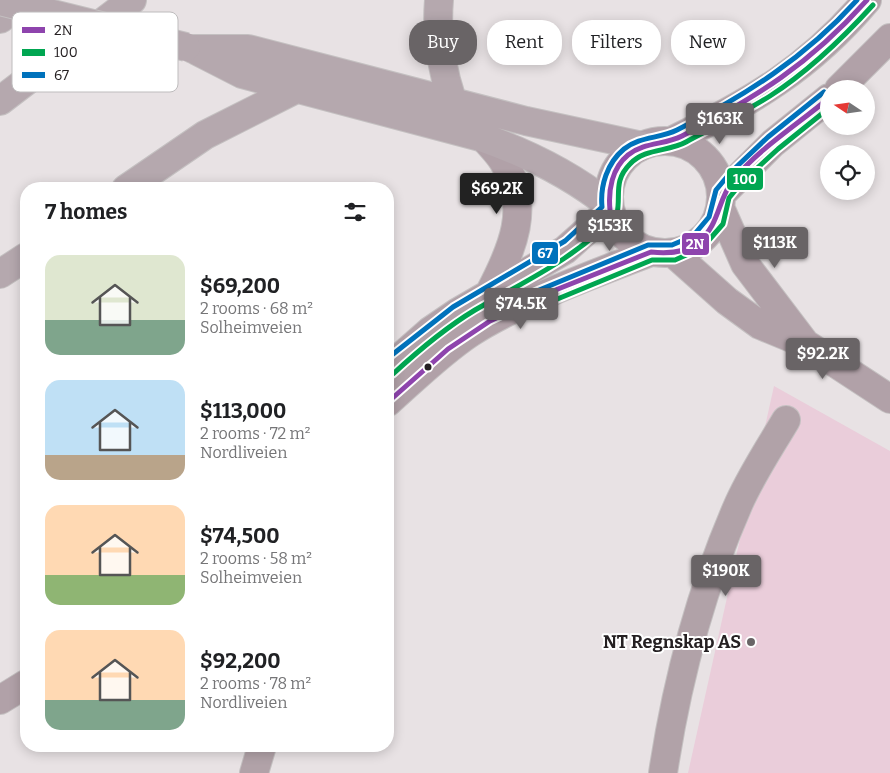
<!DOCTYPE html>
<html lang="en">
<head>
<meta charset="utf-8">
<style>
  body { margin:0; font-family:Bitter,serif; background:#f6f6f6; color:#202124; height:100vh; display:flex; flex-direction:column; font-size:19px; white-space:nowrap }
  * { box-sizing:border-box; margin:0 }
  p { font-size:16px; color:#757577 }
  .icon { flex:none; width:28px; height:28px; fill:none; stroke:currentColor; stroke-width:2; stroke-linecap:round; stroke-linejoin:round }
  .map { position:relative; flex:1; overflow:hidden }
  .drawer { position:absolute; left:20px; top:182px; width:374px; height:570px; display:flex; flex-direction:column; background:#fff; border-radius:20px; box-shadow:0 2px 12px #0003 }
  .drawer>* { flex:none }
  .banner { position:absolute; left:409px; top:20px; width:406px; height:45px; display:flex; gap:10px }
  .needle { width:32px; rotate:283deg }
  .fabs { position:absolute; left:820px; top:80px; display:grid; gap:10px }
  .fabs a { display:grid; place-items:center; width:55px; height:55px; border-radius:50%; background:#fff; box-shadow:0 2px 12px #0003; font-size:25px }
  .price { position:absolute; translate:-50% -42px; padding:0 11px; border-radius:5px; background:#696466; color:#fff; font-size:16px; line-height:32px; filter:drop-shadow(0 1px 2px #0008) }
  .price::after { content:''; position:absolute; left:50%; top:30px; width:15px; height:11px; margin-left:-8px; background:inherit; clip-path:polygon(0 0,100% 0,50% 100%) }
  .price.selected { background:#222; color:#fff }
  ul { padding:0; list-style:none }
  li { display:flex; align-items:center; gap:15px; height:125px; padding:0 25px }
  li span { display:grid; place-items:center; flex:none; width:140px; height:100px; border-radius:15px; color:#555 }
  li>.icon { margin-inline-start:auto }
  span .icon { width:60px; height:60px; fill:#fffc; stroke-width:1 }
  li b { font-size:21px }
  h2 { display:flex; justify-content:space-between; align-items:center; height:60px; padding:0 25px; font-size:21px }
  .tag { padding:0 18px; border-radius:20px; background:#fff; box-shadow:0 2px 12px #0003; font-size:18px; line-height:45px }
  .tag.selected { background:#696466; color:#fff }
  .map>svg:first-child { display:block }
  .green { fill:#eacdda }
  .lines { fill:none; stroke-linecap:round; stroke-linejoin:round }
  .minor-casing { stroke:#c4c0c1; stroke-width:30 }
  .secondary-casing { stroke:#c4c0c1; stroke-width:30 }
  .motorway-casing { stroke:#c4c0c1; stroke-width:30 }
  .minor { stroke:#b1a2a8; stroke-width:28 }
  .secondary { stroke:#b1a1a8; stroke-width:28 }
  .motorway { stroke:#b5a8ae; stroke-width:28 }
  .motorway-bridge-casing { stroke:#c4c0c1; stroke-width:30; stroke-linecap:butt }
  .motorway-bridge { stroke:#b5a8ae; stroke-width:28 }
  .bus-1-casing { stroke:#fff; stroke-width:9 }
  .bus-2-casing { stroke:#fff; stroke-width:9 }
  .bus-3-casing { stroke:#fff; stroke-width:9 }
  .bus-1 { stroke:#8e44ad; stroke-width:5 }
  .bus-2 { stroke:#00a651; stroke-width:5 }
  .bus-3 { stroke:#0072bc; stroke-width:5 }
  .bus-dot { fill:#252022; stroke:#fff; stroke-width:2 }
  .poi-dot { fill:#696466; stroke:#fff; stroke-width:2 }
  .labels { text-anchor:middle; stroke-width:4; stroke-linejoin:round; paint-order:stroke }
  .poi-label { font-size:18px; font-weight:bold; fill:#252022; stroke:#fff; text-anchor:end }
  .key { fill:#fff; stroke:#bebcbd; stroke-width:1 }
  .key-label { font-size:14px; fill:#252022 }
  .line-badge { stroke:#fff; stroke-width:2 }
  .badge-label { font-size:14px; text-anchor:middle; font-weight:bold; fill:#fff }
</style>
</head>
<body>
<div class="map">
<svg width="890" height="773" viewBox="0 0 890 773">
  <rect width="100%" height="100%" fill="#e8e2e4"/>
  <path class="green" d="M 774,386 L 890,451 L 890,773 L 688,773 Z"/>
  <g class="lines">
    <defs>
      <path id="minor" d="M 254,773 L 262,746
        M 663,773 C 677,680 701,589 739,503 C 752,474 770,447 786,420"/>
      <path id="secondary" d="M 839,89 L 890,38
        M 484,138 C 490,145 498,153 503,161 C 532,206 512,250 490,292
        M 671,141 C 750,103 810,68 867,0
        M609 197a56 56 0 1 1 112 0a56 56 0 1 1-112 0Z
        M 722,194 L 773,143 L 829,98
        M 720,207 L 745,264 L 805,343
        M 673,253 L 727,301 L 760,325 L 806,344 L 890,399
        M 388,368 L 430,331 L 458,312 L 565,250 L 610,210
        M 388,402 C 414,379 440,353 470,333 C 520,301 594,274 651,252
        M 0,700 L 26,684"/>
      <path id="motorway" d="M 439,0 C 436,35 441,67 452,100
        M 0,19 L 25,0
        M 193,49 L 248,49 L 526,121 L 642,146
        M 197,51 L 242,74 L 484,138 C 529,154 571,175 609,205
        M 0,101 L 132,0
        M 126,189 L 205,135 L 296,89
        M 0,274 L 26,257"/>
    </defs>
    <use href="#minor" class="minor-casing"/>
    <use href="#secondary" class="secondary-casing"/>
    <use href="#motorway" class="motorway-casing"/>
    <use href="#minor" class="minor"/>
    <use href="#secondary" class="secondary"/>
    <use href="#motorway" class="motorway"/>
    <defs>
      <path id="motorway-bridge" d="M 0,1 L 186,47"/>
    </defs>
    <use href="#motorway-bridge" class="motorway-bridge-casing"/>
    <use href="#motorway-bridge" class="motorway-bridge"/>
    <defs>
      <path id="bus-1" d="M 610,210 C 608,190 612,168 628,155 C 644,142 665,145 682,136 C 758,96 809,65 867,0
        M 388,402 L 448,349 L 490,321 L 558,289 L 651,252 C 668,254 685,253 698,242 C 720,225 717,201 733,180 C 760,148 797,125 829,98"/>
      <path id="bus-2" d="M 538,307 L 652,260 L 675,260 L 702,248 L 723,224 L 729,198 L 742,182 L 778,149 L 829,108
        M 393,374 C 419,350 445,328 475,310 C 525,281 577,258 617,214 C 621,195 613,181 630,164 C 645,148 668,152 686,142 C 714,127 743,113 770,96 C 809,71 842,39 873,5"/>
      <path id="bus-3" d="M 532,293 L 648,245 L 672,245 L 693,236 L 709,217 L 716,190 L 731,172 L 768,137 L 824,92
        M 388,358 L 453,307 L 565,241 L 602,207 C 600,186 607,163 624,149 C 640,136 659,139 677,130 C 745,96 806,57 857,0"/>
    </defs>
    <use href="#bus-1" class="bus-1-casing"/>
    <use href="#bus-2" class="bus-2-casing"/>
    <use href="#bus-3" class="bus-3-casing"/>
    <use href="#bus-1" class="bus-1"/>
    <use href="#bus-2" class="bus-2"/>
    <use href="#bus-3" class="bus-3"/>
  </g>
  <circle class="bus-dot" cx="428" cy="367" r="4.5"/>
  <circle class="poi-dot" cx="751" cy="642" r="5"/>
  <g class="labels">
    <g class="poi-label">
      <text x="741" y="648">NT Regnskap AS</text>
    </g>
  </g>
  <rect x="12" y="12" width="166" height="80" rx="8" class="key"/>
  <rect x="22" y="27" width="23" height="6" fill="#8e44ad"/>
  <rect x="22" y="49" width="23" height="7" fill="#00a651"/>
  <rect x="22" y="72" width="23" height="6" fill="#0072bc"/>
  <g class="key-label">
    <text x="54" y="35">2N</text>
    <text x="54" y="57">100</text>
    <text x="54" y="80">67</text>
  </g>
  <g class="line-badge">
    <rect x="726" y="167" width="38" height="24" rx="5" fill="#00a651"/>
    <rect x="681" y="232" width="29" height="24" rx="5" fill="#8e44ad"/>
    <rect x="531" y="241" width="28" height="24" rx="5" fill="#0072bc"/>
  </g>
  <g class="badge-label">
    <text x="745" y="184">100</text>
    <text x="695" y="249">2N</text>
    <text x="545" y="258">67</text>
  </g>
</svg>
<div class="fabs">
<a><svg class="needle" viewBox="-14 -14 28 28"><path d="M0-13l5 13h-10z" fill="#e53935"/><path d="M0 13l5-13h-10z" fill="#757577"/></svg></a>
<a><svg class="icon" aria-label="locate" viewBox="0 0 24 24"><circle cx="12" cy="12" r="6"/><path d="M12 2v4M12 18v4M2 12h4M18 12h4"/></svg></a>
</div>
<b class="price" style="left:720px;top:145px">$163K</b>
<b class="price selected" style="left:497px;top:215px">$69.2K</b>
<b class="price" style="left:610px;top:252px">$153K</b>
<b class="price" style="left:775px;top:269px">$113K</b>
<b class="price" style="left:521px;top:330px">$74.5K</b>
<b class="price" style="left:823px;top:380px">$92.2K</b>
<b class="price" style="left:726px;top:597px">$190K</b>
<div class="banner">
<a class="tag selected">Buy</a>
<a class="tag">Rent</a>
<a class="tag">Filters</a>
<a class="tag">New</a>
</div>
<section class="drawer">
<h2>7 homes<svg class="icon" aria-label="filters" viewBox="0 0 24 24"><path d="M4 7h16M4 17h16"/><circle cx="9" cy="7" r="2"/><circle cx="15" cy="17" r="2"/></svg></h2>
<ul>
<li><span style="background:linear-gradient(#dfe7d0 65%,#7fa58c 0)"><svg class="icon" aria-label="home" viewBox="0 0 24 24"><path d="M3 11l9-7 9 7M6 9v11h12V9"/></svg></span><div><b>$69,200</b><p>2 rooms · 68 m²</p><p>Solheimveien</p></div></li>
<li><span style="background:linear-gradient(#bfe0f5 75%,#b9a48a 0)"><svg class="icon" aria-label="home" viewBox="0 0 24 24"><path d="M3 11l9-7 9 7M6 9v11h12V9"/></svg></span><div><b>$113,000</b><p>2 rooms · 72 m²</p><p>Nordliveien</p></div></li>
<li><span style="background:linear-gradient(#ffd9b3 70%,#8fb573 0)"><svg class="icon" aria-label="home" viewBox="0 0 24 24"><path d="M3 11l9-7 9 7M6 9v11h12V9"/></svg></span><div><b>$74,500</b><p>2 rooms · 58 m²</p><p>Solheimveien</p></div></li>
<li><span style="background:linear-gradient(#ffd9b3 70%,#7fa58c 0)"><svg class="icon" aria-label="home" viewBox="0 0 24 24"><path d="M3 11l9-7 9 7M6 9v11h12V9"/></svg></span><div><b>$92,200</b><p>2 rooms · 78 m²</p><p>Nordliveien</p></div></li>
</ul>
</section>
</div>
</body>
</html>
